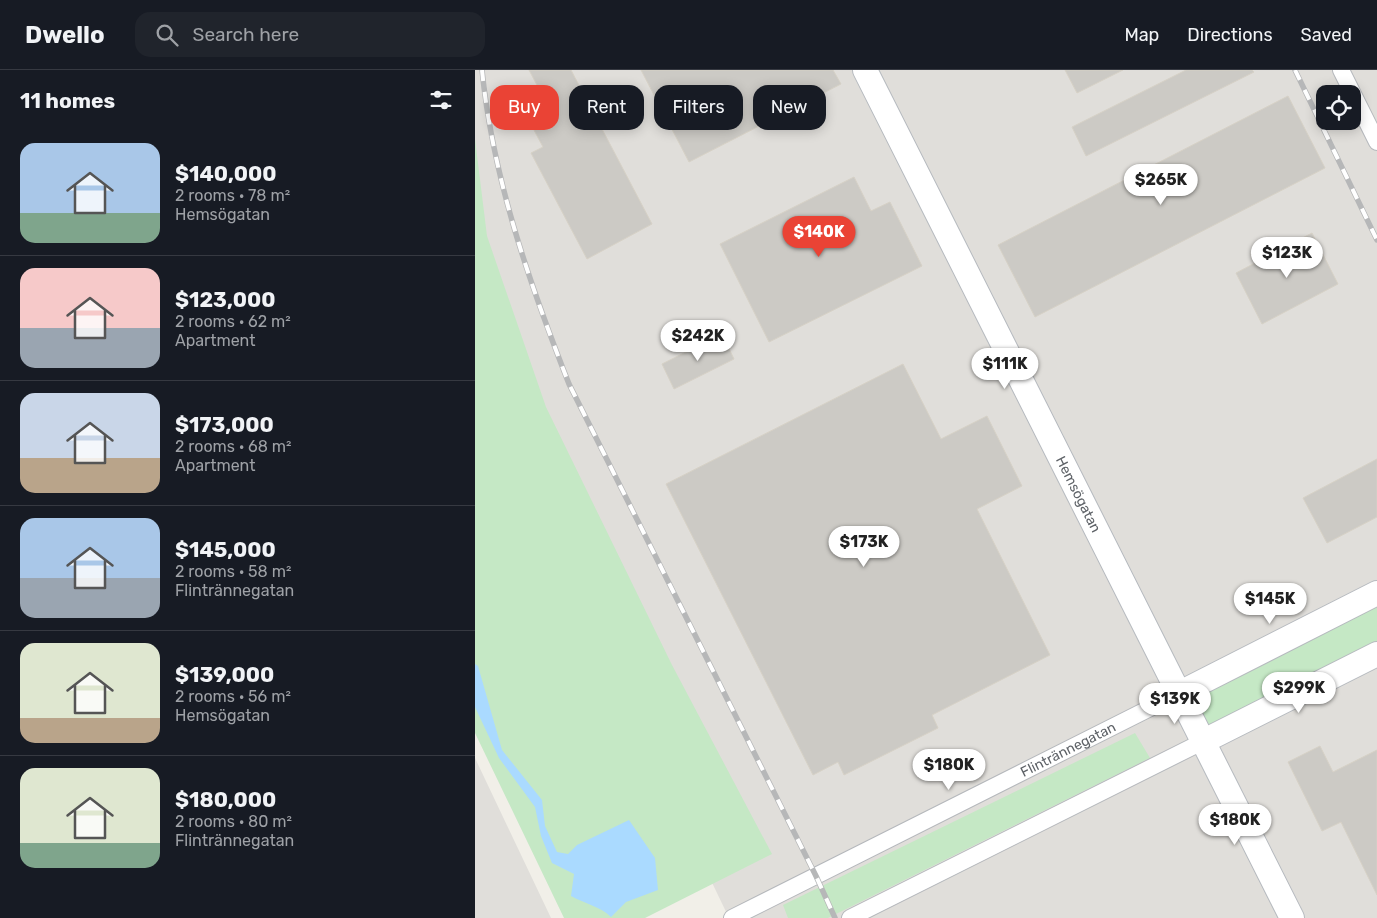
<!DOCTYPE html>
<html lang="en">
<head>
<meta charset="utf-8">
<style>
  body { margin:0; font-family:Rubik,sans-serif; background:#20242c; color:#f1f3f6; height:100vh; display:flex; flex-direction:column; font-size:19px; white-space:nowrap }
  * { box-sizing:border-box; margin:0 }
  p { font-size:16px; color:#9ea1a6 }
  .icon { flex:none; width:28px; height:28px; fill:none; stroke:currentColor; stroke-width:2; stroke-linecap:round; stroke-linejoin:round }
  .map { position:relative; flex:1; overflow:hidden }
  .details { display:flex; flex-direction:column; background:#171b24; width:475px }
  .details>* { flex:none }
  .banner { position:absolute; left:15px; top:15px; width:475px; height:45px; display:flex; gap:10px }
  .fabs { position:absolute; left:841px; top:15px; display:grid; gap:10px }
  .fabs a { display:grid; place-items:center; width:45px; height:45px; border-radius:10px; background:#171b24; box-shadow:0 2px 12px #0003; font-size:25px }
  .price { position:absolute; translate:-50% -42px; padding:0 11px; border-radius:18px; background:#fff; color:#222; font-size:16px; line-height:32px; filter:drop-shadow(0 1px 2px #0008) }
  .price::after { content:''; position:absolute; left:50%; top:30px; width:15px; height:11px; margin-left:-8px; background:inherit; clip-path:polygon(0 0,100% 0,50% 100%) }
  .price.selected { background:#ea4335; color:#fff }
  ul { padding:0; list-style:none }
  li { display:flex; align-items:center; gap:15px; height:125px; padding:0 20px }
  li+li { border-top:1px solid #363941 }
  li span { display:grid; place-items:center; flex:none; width:140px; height:100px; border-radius:15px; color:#555 }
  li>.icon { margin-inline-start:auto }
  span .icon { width:60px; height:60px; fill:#fffc; stroke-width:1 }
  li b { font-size:21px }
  h2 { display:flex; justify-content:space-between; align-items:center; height:60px; padding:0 20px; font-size:21px }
  .tag { padding:0 18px; border-radius:15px; background:#171b24; box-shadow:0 2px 12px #0003; font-size:18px; line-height:45px }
  .tag.selected { background:#ea4335; color:#fff }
  header { display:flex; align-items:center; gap:30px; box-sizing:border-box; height:70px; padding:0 25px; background:#171b24; border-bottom:1px solid #363941 }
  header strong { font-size:24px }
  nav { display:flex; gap:28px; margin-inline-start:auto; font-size:18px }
  .search { width:350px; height:45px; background:#20242c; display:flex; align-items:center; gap:12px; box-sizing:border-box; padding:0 18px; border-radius:15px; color:#9ea1a6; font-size:19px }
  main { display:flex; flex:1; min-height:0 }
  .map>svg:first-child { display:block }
  .industrial { fill:#e0deda; fill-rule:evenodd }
  .green { fill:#c5e8c5 }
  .water { fill:#aadaff }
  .building { fill:#cccac5; stroke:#d6d1c6 }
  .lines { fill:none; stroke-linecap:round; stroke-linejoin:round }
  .street-casing { stroke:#b5b8bc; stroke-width:18 }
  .secondary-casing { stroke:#b6babf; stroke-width:26 }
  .street { stroke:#fff; stroke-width:16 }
  .secondary { stroke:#fff; stroke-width:24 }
  .rail-casing { stroke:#b6b7b8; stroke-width:5.5 }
  .rail { stroke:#fff; stroke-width:4; stroke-dasharray:11; stroke-linecap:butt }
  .labels { text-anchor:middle; stroke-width:4; stroke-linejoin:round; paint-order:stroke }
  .street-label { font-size:14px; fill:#5f6368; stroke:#fff }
</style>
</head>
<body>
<header>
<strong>Dwello</strong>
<div class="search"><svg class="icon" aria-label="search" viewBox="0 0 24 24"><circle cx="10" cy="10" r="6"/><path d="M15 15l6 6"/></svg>Search here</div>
<nav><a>Map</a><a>Directions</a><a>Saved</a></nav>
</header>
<main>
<section class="details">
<h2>11 homes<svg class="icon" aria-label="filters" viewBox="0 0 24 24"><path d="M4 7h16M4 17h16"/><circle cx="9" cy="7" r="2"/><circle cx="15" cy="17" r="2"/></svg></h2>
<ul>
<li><span style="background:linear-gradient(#a9c7e8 70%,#7fa58c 0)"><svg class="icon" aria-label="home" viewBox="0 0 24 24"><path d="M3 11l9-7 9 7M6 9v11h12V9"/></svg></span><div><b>$140,000</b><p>2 rooms · 78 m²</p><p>Hemsögatan</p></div></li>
<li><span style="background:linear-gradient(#f6c9c9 60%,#9aa5b1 0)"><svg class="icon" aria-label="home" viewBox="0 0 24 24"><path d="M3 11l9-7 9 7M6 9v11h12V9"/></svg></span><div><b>$123,000</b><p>2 rooms · 62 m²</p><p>Apartment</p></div></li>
<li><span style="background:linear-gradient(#c9d6e8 65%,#b9a48a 0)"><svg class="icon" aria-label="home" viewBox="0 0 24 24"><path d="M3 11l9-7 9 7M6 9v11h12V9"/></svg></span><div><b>$173,000</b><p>2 rooms · 68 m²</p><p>Apartment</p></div></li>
<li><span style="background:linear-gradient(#a9c7e8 60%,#9aa5b1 0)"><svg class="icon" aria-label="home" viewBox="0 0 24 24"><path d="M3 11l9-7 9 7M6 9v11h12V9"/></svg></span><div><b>$145,000</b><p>2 rooms · 58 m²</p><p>Flintrännegatan</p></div></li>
<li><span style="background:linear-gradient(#dfe7d0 75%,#b9a48a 0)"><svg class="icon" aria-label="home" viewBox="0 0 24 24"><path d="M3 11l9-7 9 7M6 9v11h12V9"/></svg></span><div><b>$139,000</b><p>2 rooms · 56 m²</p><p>Hemsögatan</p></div></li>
<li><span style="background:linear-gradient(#dfe7d0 75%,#7fa58c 0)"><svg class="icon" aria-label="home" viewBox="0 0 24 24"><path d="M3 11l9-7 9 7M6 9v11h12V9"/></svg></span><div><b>$180,000</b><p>2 rooms · 80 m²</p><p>Flintrännegatan</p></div></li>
</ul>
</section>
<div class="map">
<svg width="902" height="848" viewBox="0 0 902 848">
  <rect width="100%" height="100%" fill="#f1efe8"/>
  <path class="industrial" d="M 0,0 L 902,0 L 902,848 L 254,848 L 0,319 ZM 850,24 L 878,24 L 878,51 L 850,51 Z
    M 0,688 L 76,848 L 0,848 Z"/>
  <path class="green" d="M 0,69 L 12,166 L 71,337 L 197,595 L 297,784 L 170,848 L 89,848 L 0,663 Z
    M 902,536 L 902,572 L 734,657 L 720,629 Z
    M 660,663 L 675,688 L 353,848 L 313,848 L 308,835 Z"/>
  <path class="water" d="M 0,594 L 3,596 L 27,680 L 67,730 L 70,756 L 82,782 L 93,784 L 102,775 L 154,750 L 180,788 L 183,820 L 151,832 L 136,847 C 125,836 110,834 96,826 L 99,804 L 77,793 L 66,766 L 60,737 L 24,688 L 0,637 Z"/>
  <path class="building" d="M 54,0 L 96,0 L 177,154 L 112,189 L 56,83 L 68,77 L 52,47 L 73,36 Z
    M 166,0 L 358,0 L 366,14 L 214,92 Z
    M 590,0 L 648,0 L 602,23 Z
    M 711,0 L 777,0 L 779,2 L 611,86 L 597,57 Z
    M 813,26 L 850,98 L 560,247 L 523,175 Z
    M 379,107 L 396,141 L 415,132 L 447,196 L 294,272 L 245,174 Z
    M 837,163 L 863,214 L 787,254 L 761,203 Z
    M 247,264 L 259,289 L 199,319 L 187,294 Z
    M 428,294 L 466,369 L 512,346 L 547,416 L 502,439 L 575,585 L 457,645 L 463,658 L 369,705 L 363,692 L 338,705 L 191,414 Z
    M 902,389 L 902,447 L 852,473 L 828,428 Z
    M 845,676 L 858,702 L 902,680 L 902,825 L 866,752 L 847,761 L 813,692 Z"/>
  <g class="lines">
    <defs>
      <g id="street">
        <path d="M 866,0 L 902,72"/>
        <path id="s1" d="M 257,848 L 705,623"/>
        <path d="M 375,848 L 729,671"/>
      </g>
      <g id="secondary">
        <path id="s2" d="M 390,0 L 817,848"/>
        <path d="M 705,623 L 902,523"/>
        <path d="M 729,671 L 902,584"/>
      </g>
    </defs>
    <use href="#street" class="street-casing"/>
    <use href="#secondary" class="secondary-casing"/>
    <use href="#street" class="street"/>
    <use href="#secondary" class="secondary"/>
    <defs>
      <path id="rail" d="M 7,0 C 18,109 54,212 94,314 L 341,806 L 360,848
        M 820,0 L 902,170"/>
    </defs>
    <use href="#rail" class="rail-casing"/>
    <use href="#rail" class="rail"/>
  </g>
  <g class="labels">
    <g class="street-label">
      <text dy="5" stroke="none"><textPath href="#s2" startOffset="475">Hemsögatan</textPath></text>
      <text dy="5" stroke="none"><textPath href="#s1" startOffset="376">Flintrännegatan</textPath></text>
    </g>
  </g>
</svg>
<div class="fabs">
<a><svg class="icon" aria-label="locate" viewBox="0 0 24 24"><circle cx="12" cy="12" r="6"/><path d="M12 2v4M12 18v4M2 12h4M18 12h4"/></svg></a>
</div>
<b class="price" style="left:686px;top:136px">$265K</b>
<b class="price selected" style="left:344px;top:188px">$140K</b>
<b class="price" style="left:812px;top:209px">$123K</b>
<b class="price" style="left:223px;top:292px">$242K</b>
<b class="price" style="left:530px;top:320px">$111K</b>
<b class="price" style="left:389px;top:498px">$173K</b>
<b class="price" style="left:795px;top:555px">$145K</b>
<b class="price" style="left:824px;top:644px">$299K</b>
<b class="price" style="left:700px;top:655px">$139K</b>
<b class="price" style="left:474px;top:721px">$180K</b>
<b class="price" style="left:760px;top:776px">$180K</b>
<div class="banner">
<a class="tag selected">Buy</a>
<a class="tag">Rent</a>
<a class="tag">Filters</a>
<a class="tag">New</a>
</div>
</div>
</main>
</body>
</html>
